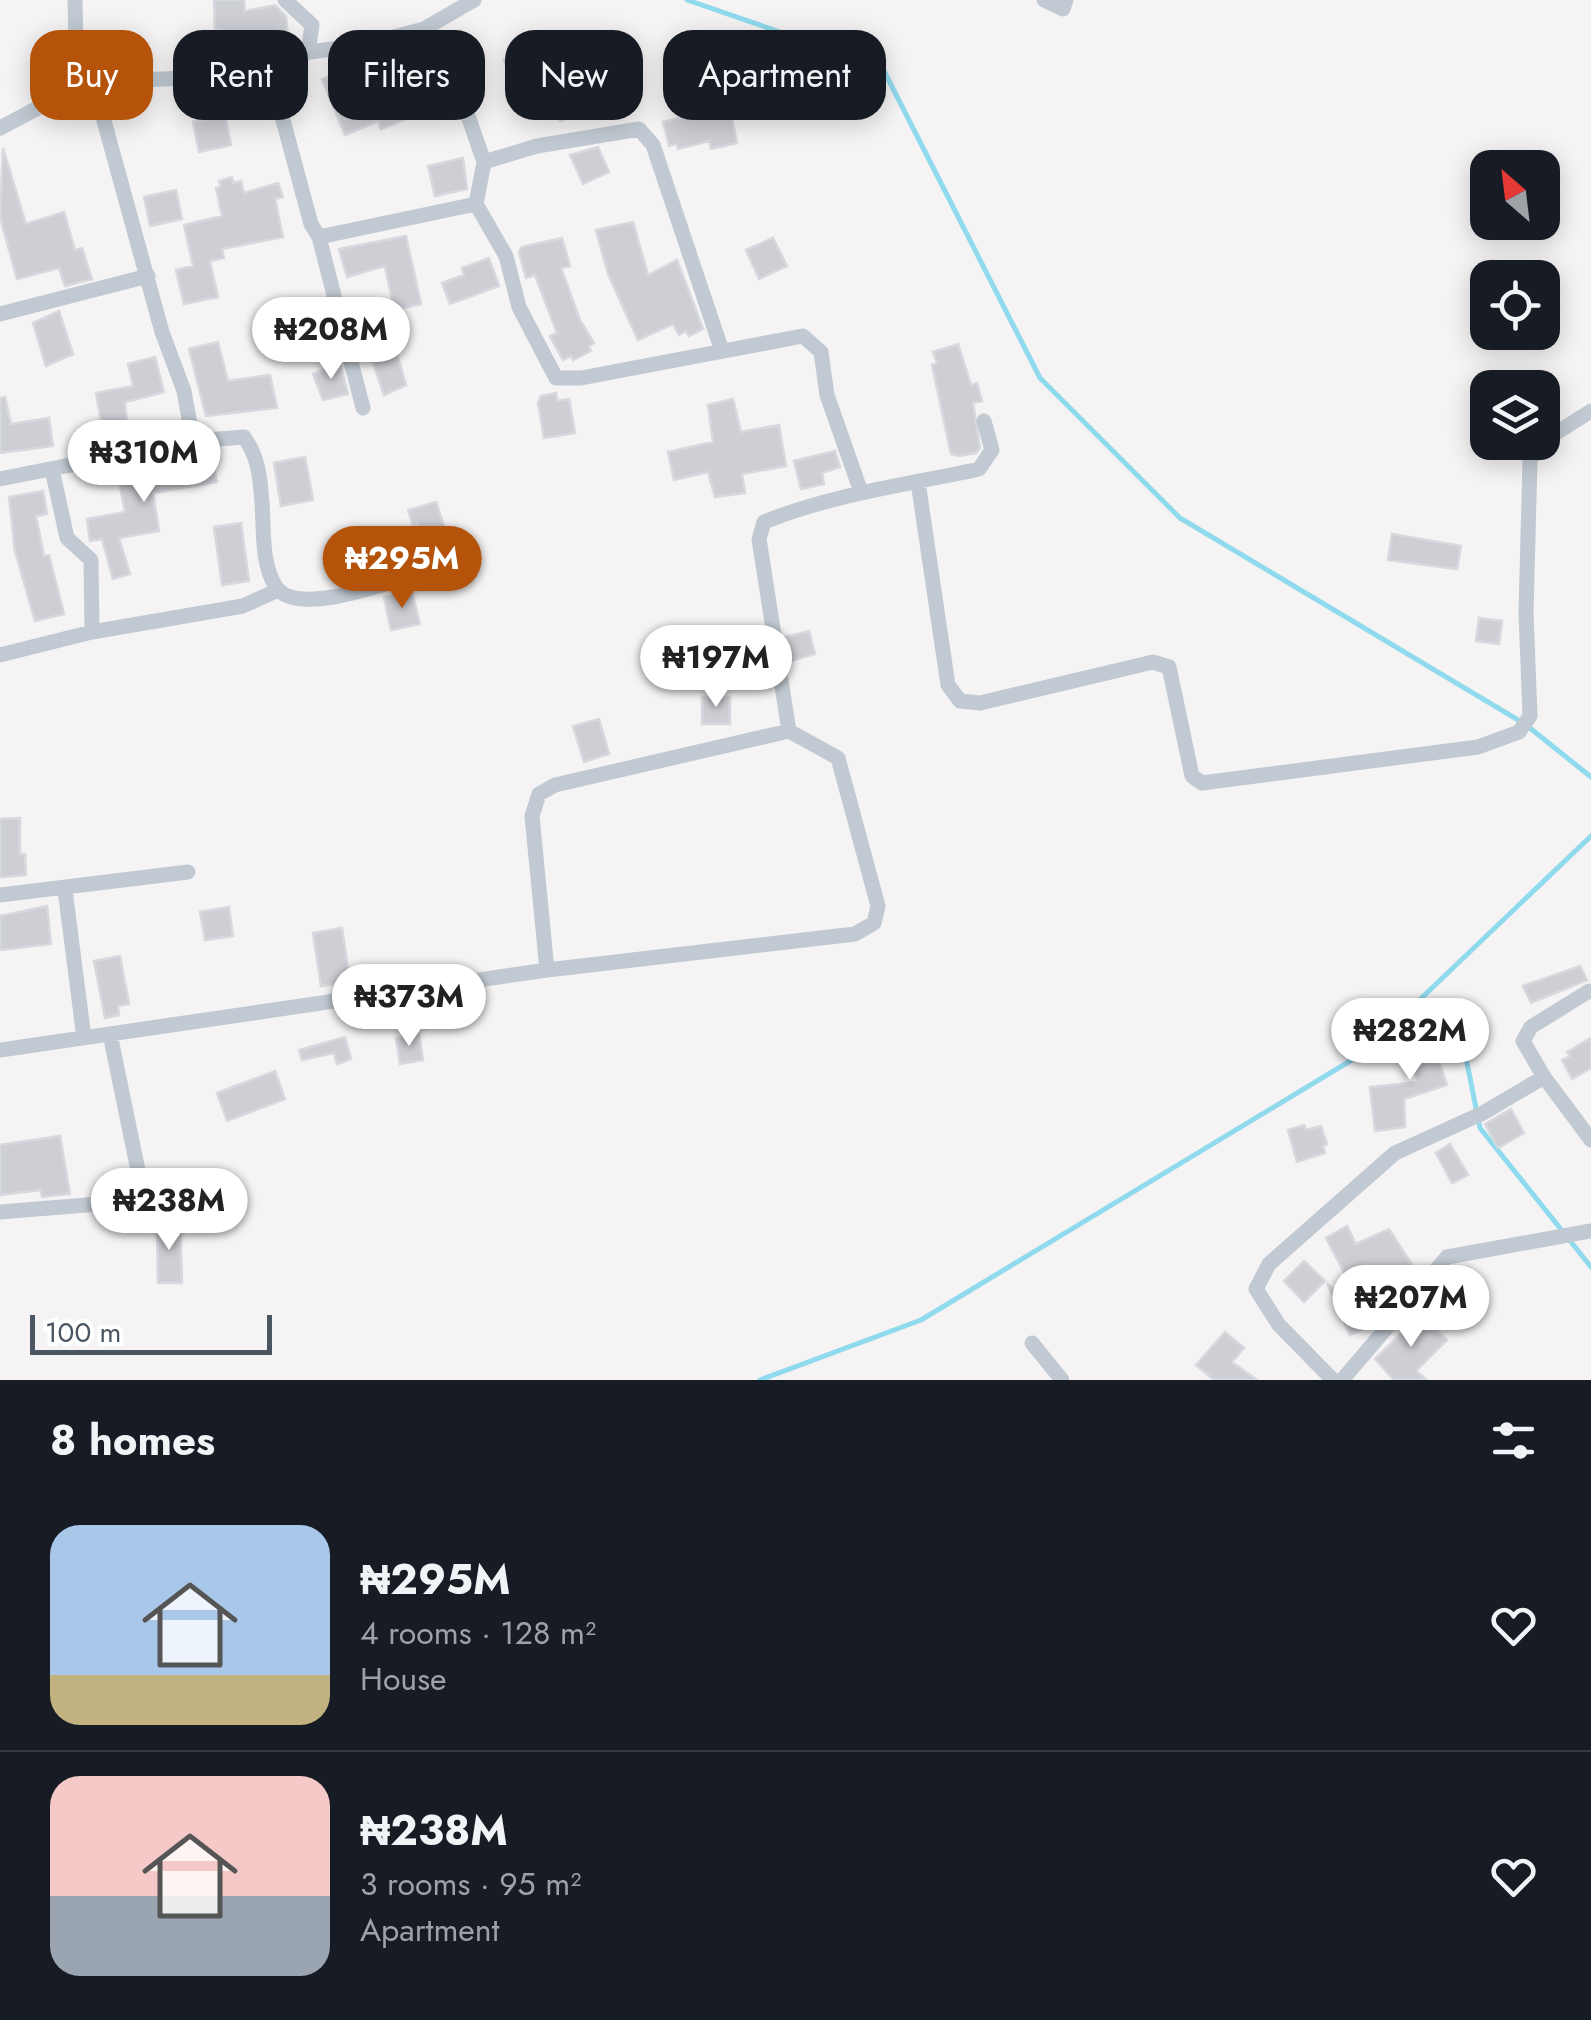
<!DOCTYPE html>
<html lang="en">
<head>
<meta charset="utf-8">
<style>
  body { margin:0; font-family:Jost,sans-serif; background:#20242c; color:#f1f3f6; height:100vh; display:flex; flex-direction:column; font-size:38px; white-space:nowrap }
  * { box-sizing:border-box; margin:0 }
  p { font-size:32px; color:#9ea1a6 }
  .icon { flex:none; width:55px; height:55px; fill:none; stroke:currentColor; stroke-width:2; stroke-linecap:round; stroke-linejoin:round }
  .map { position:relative; height:1380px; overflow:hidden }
  .sheet { display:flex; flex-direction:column; background:#171b24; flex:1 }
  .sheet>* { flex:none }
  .hud { position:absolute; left:30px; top:30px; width:1000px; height:90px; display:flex; gap:20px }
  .needle { width:65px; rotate:332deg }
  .buttons { position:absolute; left:1470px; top:150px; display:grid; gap:20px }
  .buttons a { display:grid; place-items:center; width:90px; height:90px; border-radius:20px; background:#171b24; box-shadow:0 5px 25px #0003; font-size:50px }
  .scale { position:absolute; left:30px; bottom:25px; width:242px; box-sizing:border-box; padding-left:10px; border:5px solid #4a5661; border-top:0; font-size:28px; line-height:35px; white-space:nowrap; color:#4a5661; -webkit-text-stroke:8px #fff; paint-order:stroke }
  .price { position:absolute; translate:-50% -85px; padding:0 22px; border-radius:35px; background:#fff; color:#222; font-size:32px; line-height:65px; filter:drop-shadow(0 2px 5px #0008) }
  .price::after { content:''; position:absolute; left:50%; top:60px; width:30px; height:22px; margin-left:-15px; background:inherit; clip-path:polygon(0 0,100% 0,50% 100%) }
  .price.on { background:#b45309; color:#fff }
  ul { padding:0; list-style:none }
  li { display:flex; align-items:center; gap:30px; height:250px; padding:0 50px }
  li+li { border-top:2px solid #363941 }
  li span { display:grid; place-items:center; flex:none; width:280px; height:200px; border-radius:30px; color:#555 }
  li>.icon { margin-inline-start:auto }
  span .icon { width:120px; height:120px; fill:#fffc; stroke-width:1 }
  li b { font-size:42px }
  h2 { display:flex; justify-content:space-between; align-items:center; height:120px; padding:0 50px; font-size:42px }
  .pill { padding:0 35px; border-radius:30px; background:#171b24; box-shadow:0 5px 25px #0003; font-size:35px; line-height:90px }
  .pill.on { background:#b45309; color:#fff }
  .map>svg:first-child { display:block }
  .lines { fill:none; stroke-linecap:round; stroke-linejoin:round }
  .stream { stroke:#90daee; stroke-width:5 }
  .building { fill:#cdcfd5; stroke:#d7d9de; stroke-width:2.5 }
  .minor { stroke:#c1cad2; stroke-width:15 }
</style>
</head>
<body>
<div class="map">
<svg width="1591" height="1380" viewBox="0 0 1591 1380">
  <rect width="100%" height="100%" fill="#f5f3f3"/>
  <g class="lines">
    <path class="stream" d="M 687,0 L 882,67 L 1040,378 L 1180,518 L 1525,724 L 1591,777
      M 1406,1013 L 1464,1048 L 1480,1128 L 1591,1267
      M 760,1380 L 921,1320 L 1365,1052 L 1591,836"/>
  </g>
  <path class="building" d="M 214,0 L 244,0 L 245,11 L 275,5 L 286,16 L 288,38 L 257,44 L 255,33 L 222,35 L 221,29 L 215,29 Z
    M 533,50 L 544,83 L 515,92 L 504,60 Z
    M 351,68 L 364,101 L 400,87 L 411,117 L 381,129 L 378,121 L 345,135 L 322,79 Z
    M 601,81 L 611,109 L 597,114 L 595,108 L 560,121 L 548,91 L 565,85 L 568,93 Z
    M 216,85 L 220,116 L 225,115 L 231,145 L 199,152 L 193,122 L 206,119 L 202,87 Z
    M 729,105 L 737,143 L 711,149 L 709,141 L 678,149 L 677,144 L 669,146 L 663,122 Z
    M 598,147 L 609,172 L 583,184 L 570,155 Z
    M 3,148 L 26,224 L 64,212 L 75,250 L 82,248 L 92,279 L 65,286 L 59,268 L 17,279 L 0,217 Z
    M 463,158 L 467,189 L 435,196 L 428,166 Z
    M 232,177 L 233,183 L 241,181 L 244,193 L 278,183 L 283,197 L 275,199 L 283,237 L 222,249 L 224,258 L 210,261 L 218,297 L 184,304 L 176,270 L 193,266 L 184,225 L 222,216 L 216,188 L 221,186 L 219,181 Z
    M 176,190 L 182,219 L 150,226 L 144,197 Z
    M 633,222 L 648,275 L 677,260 L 703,329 L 689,336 L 686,331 L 679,335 L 673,324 L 638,340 L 608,274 L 596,230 Z
    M 406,236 L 421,304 L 394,310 L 385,266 L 347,277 L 339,249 Z
    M 562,238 L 570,266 L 561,268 L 580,320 L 594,343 L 589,346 L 591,351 L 573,360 L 571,356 L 563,360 L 550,336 L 557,333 L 535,275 L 526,278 L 519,252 L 522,247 Z
    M 773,238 L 787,266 L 759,279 L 746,250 Z
    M 489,258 L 499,286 L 450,304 L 442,283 L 464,275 L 462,268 Z
    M 59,311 L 73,354 L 46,366 L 33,323 Z
    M 387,319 L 406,385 L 384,395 L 361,328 Z
    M 218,342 L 228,381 L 270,375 L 277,408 L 206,416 L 189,349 Z
    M 958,344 L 971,385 L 977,383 L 982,401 L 973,403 L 980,448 L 976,453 L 959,456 L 951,454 L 932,365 L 937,363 L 933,352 Z
    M 155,357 L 164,392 L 125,402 L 128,432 L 104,437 L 96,393 L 133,386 L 128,364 Z
    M 340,363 L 348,394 L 323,400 L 313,374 Z
    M 556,393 L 557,401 L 569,399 L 575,433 L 544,438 L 538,403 L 541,396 Z
    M 5,397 L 11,424 L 49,418 L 53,446 L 0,453 L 0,398 Z
    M 733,399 L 741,432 L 779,425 L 786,466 L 742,474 L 745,493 L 715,497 L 708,472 L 674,480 L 668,452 L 713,442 L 708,405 Z
    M 835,451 L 840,467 L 822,473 L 824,484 L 801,489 L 794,461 Z
    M 305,457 L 313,500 L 281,506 L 274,463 Z
    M 212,458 L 217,482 L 153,493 L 159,531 L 119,538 L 130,574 L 113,579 L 102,539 L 90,541 L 87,519 L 125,512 L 117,471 Z
    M 43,491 L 47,514 L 36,516 L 44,556 L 49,555 L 64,614 L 35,621 L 15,551 L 9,497 Z
    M 436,502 L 450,544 L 425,551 L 418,523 L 413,525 L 408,510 Z
    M 241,523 L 249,581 L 222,585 L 214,527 Z
    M 1392,534 L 1461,546 L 1457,569 L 1388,560 Z
    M 412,592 L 420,624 L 391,630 L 384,597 Z
    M 1479,618 L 1502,621 L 1499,644 L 1476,641 Z
    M 809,631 L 815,654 L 791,661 L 786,637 Z
    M 702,697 L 730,697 L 730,724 L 702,724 Z
    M 599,719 L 609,754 L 584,762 L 573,726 Z
    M 20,818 L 20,854 L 25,854 L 26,875 L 0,877 L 0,819 Z
    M 47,906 L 51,944 L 0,950 L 0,916 Z
    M 229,907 L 233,936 L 205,940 L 200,912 Z
    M 342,928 L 350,982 L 321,986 L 313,933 Z
    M 120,956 L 129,1004 L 118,1006 L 119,1015 L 105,1018 L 94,961 Z
    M 1580,966 L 1587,980 L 1531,1003 L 1523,986 Z
    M 1437,1025 L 1447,1045 L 1436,1051 L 1447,1085 L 1404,1099 L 1405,1127 L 1375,1131 L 1370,1087 L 1418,1082 L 1413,1066 L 1424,1062 L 1412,1037 Z
    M 419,1034 L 423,1060 L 400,1064 L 396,1038 Z
    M 345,1037 L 351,1059 L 337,1064 L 334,1053 L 302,1060 L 299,1050 Z
    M 1591,1038 L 1591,1068 L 1572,1079 L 1562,1060 L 1570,1056 L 1567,1052 Z
    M 275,1071 L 285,1099 L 227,1121 L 217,1093 Z
    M 1511,1109 L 1524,1133 L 1498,1148 L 1485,1124 Z
    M 1304,1125 L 1306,1130 L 1321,1126 L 1327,1144 L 1323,1146 L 1325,1153 L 1297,1162 L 1288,1130 Z
    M 60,1136 L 70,1194 L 42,1197 L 41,1190 L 0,1195 L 0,1145 Z
    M 1450,1144 L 1468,1175 L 1452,1183 L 1436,1153 Z
    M 180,1222 L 182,1283 L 158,1283 L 157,1223 Z
    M 1347,1226 L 1356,1244 L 1389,1229 L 1415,1269 L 1375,1294 L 1346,1276 L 1326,1238 Z
    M 1304,1261 L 1325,1281 L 1304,1302 L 1284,1281 Z
    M 1327,1283 L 1370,1326 L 1350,1335 Z
    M 1421,1314 L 1447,1340 L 1416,1371 L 1427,1380 L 1394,1380 L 1375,1359 Z
    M 1225,1332 L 1244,1348 L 1232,1362 L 1257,1380 L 1214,1380 L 1196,1365 Z"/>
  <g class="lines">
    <path class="minor" d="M 285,0 L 312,25 L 308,51
      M 1044,0 L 1063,9 L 1066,0
      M 424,29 L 451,67 L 484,162 L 476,204 L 506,256 L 519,307 L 556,378 L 581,378 L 803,336 L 821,352 L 827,395 L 861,492
      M 243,70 L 267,88 L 283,120 L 311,224 L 319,237 L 476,204
      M 0,128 L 87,82 L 76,43 L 75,0
      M 484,162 L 537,146 L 639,129 L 653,145 L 722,351
      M 319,237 L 363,408
      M 0,314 L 148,276
      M 193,441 L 184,391 L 162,332 L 103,117 L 87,82 L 188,78 L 243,70 L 264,58 L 363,45 L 424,29 L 474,0
      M 1542,442 L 1591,411
      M 52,469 L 67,538 L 91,560 L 92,632
      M 0,479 L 193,441 L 244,437 C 259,458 260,478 262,503 C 264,529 261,564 276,587 C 298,619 397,579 430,570
      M 918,482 L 948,685 L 960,701 L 980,703 L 1153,662 L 1169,667 L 1192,776 L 1202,783 L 1478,747 L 1519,732 L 1530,716 L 1526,613 L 1530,460 L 1542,442
      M 0,655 L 92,632 L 243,606 L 278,590
      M 65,890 L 84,1038
      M 0,895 L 188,872
      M 547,970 L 532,816 L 539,794 L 555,785 L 789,731
      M 0,1050 L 547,970 L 855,934 L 874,923 L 878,906 L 838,758 L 789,731 L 759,539 L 764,522 C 833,494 907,485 979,469 L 992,450 L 984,421
      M 1544,1077 L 1591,1140
      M 0,1212 L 135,1201 L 142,1190 L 110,1034
      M 1032,1343 L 1062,1380
      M 1333,1380 L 1279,1325 L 1256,1289 L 1269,1264 L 1395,1153 L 1483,1113 L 1544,1077 L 1523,1041 L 1531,1027 L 1589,991
      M 1342,1380 L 1447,1257 L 1591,1231"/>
  </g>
</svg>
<div class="buttons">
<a><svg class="needle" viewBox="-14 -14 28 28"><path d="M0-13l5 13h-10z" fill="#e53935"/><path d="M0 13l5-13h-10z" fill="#9ea1a6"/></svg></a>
<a><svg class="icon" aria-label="locate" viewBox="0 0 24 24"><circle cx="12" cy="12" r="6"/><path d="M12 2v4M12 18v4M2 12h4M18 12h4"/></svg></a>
<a><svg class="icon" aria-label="layers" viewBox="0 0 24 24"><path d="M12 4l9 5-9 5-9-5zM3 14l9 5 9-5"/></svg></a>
</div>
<div class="scale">100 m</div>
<b class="price" style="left:331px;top:382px">₦208M</b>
<b class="price" style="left:144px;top:505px">₦310M</b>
<b class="price on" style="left:402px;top:611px">₦295M</b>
<b class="price" style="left:716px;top:710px">₦197M</b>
<b class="price" style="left:409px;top:1049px">₦373M</b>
<b class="price" style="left:1410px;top:1083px">₦282M</b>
<b class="price" style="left:169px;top:1253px">₦238M</b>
<b class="price" style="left:1411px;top:1350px">₦207M</b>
<div class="hud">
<a class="pill on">Buy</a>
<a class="pill">Rent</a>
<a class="pill">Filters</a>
<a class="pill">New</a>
<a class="pill">Apartment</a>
</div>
</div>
<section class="sheet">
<h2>8 homes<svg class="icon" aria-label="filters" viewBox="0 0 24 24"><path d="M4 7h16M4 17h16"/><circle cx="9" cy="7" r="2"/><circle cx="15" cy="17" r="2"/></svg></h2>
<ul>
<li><span style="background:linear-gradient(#a9c7e8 75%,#c2b280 0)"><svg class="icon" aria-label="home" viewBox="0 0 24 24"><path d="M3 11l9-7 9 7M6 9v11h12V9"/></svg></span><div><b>₦295M</b><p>4 rooms · 128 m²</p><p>House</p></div><svg class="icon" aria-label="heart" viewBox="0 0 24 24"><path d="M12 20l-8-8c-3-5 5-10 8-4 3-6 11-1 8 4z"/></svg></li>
<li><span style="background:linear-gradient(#f6c9c9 60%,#9aa5b1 0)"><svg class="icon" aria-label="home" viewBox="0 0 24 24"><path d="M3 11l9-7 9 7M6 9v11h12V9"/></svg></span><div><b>₦238M</b><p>3 rooms · 95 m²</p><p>Apartment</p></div><svg class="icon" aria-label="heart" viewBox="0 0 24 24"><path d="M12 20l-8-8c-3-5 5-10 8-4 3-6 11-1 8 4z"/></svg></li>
</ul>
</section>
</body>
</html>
